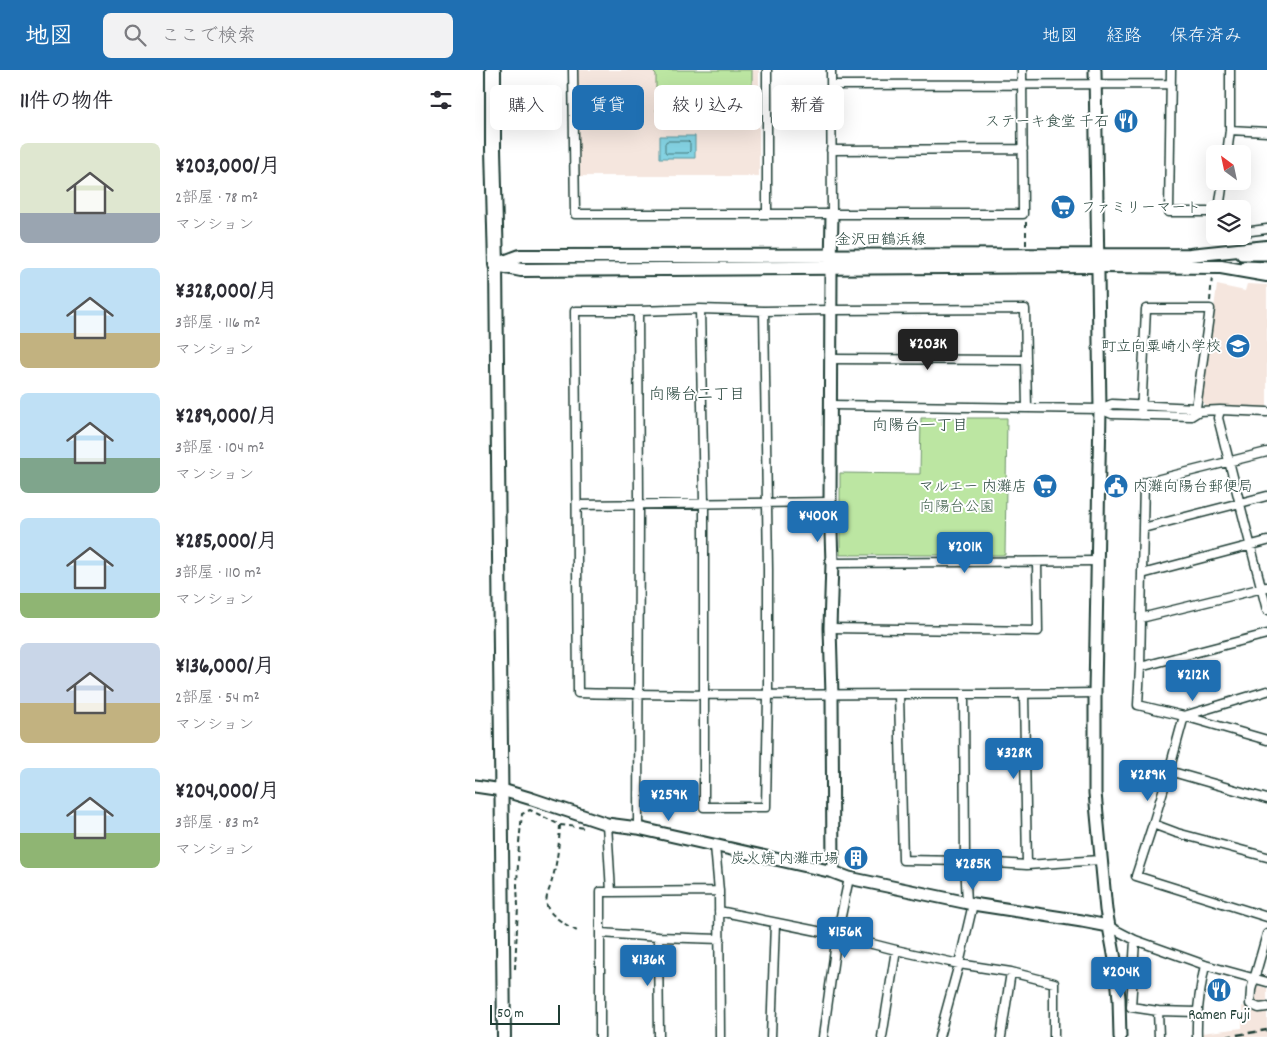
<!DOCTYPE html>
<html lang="ja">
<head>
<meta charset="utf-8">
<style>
  body { margin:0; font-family:Dekko,"Klee One",sans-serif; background:#f2f2f3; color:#2b2b33; height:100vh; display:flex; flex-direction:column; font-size:19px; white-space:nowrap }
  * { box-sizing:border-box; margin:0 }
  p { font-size:16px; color:#7c7c81 }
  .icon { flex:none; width:28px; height:28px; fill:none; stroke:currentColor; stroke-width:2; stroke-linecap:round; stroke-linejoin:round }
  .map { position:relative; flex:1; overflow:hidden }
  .details { display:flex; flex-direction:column; background:#fff; width:475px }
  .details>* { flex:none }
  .guide { position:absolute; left:15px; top:15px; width:475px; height:45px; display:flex; gap:10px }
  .needle { width:32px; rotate:327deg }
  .tools { position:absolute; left:731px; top:75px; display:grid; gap:10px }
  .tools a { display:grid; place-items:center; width:45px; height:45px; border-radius:8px; background:#fff; box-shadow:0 5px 20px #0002; font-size:25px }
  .scale { position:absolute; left:15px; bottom:12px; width:70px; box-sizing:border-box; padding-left:5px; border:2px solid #1f3d34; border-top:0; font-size:14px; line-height:18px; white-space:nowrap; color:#1f3d34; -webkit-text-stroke:4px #fff; paint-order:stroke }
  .price { position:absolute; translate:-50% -42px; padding:0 11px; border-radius:5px; background:#1f6fb2; color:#fff; font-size:16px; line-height:32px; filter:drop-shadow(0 1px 2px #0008) }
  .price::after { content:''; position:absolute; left:50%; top:30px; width:15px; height:11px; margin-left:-8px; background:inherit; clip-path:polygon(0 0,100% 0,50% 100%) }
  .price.active { background:#222; color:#fff }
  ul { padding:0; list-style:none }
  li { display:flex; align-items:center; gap:15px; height:125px; padding:0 20px }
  li span { display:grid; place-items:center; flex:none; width:140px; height:100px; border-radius:8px; color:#555 }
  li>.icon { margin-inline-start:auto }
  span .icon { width:60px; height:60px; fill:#fffc; stroke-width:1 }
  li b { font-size:21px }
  h2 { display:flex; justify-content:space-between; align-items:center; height:60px; padding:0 20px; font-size:21px }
  .pill { padding:0 18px; border-radius:8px; background:#fff; box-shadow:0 5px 20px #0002; font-size:18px; line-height:45px }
  .pill.active { background:#1f6fb2; color:#fff }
  header { display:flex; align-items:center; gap:30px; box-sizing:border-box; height:70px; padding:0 25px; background:#1f6fb2; color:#fff }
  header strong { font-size:24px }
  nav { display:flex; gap:28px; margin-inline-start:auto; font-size:18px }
  .search { width:350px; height:45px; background:#f2f2f3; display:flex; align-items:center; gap:12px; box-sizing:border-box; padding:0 18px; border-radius:8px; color:#7c7c81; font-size:19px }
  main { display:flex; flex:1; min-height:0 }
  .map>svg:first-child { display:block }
  .built { fill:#f5e6de }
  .green { fill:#bce6a2; stroke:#6e926b }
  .water { fill:#84d2e2; stroke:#5c969c }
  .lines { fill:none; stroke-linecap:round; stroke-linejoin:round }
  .shore { stroke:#47797a; stroke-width:1 }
  .street-casing { stroke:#1f3d34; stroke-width:11 }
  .secondary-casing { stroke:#1f3d34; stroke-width:15 }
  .primary-casing { stroke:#1f3d34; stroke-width:16 }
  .highway-casing { stroke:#1f3d34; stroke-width:18 }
  .path { stroke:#1f3d34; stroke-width:2; stroke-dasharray:5 4; stroke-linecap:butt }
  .street { stroke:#fff; stroke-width:8 }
  .secondary { stroke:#fff; stroke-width:11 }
  .primary { stroke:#fff; stroke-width:12 }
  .highway { stroke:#fff; stroke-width:14 }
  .rail { stroke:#1f3d34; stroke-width:2.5; stroke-dasharray:8 4; stroke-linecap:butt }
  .labels { text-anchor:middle; stroke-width:4; stroke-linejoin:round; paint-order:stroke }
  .poi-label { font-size:15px; fill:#1f3d34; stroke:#fff; text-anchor:end }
  .street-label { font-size:15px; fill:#1f3d34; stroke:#fff }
  .park-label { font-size:15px; fill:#3e5f4a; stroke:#fff }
  .neighbourhood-label { font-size:16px; fill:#1f3d34; stroke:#fff }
</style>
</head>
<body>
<header>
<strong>地図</strong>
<div class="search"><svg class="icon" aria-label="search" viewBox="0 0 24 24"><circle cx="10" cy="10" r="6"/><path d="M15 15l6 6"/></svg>ここで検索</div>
<nav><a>地図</a><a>経路</a><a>保存済み</a></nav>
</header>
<main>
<section class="details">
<h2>11件の物件<svg class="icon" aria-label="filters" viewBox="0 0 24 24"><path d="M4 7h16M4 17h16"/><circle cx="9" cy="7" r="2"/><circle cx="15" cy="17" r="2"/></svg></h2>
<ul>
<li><span style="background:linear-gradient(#dfe7d0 70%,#9aa5b1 0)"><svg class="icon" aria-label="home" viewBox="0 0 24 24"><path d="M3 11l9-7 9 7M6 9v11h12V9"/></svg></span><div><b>¥203,000/月</b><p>2部屋 · 78 m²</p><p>マンション</p></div></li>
<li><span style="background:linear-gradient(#bfe0f5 65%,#c2b280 0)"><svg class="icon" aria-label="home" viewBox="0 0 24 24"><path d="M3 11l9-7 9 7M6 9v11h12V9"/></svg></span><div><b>¥328,000/月</b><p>3部屋 · 116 m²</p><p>マンション</p></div></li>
<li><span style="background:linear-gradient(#bfe0f5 65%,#7fa58c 0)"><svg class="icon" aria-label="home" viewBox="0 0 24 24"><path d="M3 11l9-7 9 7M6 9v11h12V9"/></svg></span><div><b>¥289,000/月</b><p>3部屋 · 104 m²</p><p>マンション</p></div></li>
<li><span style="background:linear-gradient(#bfe0f5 75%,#8fb573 0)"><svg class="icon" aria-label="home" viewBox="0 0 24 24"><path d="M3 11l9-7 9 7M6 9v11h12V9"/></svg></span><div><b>¥285,000/月</b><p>3部屋 · 110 m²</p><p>マンション</p></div></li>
<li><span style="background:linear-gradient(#c9d6e8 60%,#c2b280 0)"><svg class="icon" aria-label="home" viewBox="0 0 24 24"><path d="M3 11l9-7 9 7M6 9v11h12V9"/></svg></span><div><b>¥136,000/月</b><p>2部屋 · 54 m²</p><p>マンション</p></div></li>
<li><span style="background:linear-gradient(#bfe0f5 65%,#8fb573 0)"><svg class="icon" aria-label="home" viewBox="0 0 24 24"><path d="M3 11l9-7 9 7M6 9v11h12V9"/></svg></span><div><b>¥204,000/月</b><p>3部屋 · 83 m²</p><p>マンション</p></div></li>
</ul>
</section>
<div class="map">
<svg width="792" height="967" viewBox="0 0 792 967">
  <rect width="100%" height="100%" fill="#fff"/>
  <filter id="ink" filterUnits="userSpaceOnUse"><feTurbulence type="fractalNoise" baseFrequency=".02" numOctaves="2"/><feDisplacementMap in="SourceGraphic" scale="10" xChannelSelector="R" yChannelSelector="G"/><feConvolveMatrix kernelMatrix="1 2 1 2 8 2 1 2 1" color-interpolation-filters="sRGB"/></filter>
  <g filter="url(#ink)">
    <path class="built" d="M 101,0 L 284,0 L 284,106 L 102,106 Z
      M 772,214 L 792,215 L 792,338 L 731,337 L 727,331 L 742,215 L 770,221 Z
      M 771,913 L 792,918 L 792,967 L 726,967 L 726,963 L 767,958 L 767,936 L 771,937 L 774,917 Z"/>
    <path class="green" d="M 179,0 L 277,0 L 277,49 L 188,50 L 181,41 L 181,4 L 179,2 Z
      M 446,348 L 532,348 L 530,485 L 365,485 L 365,403 L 445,404 Z"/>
    <path class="water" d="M 185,66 L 220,66 L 220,88 L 185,88 Z"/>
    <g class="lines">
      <path class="shore" d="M 192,71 L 213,71 L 215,73 L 215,81 L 213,83 L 191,83 L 190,81 L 190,74 Z"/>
      <defs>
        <path id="street" d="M 98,0 L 100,144 L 548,144 L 547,0
          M 356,0 L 357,144
          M 696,0 L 694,142 L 740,142
          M 356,15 L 696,14
          M 755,60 L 792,62
          M 356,80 L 548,79
          M 752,84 L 755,60 L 755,0
          M 744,139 L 748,111
          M 292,144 L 292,0
          M 768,162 L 792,159
          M 225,239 L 229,432 L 229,737 L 291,737 L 293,625 L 293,499 L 289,241
          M 356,289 L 551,290
          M 356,335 L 625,339 L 637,344 L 716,346 L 724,341 L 745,340 L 743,348 L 792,540
          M 552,338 L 550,239 L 356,240 L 289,241 L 225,239 L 163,241 L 100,241 L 103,623 C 209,626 316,625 422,624 C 488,624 554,624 620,623
          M 625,339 L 637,334 L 721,338
          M 745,340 L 792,342
          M 666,345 L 671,239 L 735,239 L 721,338 L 724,341
          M 792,382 L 669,413 L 668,458 L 792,426
          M 102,435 L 355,432
          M 357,493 L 622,491
          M 667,504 L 792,471
          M 792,517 L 666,548 L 665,597 L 792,564
          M 666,548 L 668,458
          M 355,558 L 563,561 L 562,492
          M 665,597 L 663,635 L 709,646 L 792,621
          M 424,624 L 428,790 L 490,791 L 552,795 L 625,790
          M 489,624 L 490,791 L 492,833
          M 549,624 L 552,795
          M 694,701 L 709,646 L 792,670
          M 792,729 L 694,701 L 678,754 L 702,763 L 792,787
          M 678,754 L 661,806 L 792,847
          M 163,758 L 164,434 L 163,241
          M 240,776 L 244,821 L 245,967
          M 136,822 L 244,821
          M 244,841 L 362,865 L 421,880 L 484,894 L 536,902 L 579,913 L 579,967
          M 633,856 L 660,870 L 730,895 L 792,912
          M 126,863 L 183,867 L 245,869
          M 792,864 L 776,920 L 775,934 L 784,938 L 792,937
          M 183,867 L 184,967
          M 660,870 L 656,937 L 683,941 L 684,967
          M 683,941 L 722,942
          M 125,967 L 125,822 L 136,822 L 132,754
          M 296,967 L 300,853
          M 348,967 L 362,865 L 374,808
          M 407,967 L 421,880
          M 464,967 L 484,894 L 498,834
          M 526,967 L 536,902
          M 722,967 C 721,942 725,919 730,895"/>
        <path id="secondary" d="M 620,0 L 625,339 L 620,623 L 620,723 L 631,840 L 641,895 L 644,929 L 645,967
          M 357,144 L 356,198 L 355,432 L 357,493 L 355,558 L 357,625 L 358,802
          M 767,184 L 792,184
          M 771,197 L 792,198
          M 0,716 L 27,720 L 57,729 L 132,754 L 163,758 L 358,802 L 374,808 L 498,834 L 607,851 L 633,856"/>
        <path id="primary" d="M 21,195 L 45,186 L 715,185 L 792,177
          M 21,195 L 29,967
          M 21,195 L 46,200 L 623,196 L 746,197 L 792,205"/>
        <path id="highway" d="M 18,0 L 18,79 L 21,195"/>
      </defs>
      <use href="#street" class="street-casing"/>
      <use href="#secondary" class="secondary-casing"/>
      <use href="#primary" class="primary-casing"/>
      <use href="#highway" class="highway-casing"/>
      <path class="path" d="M 551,152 L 551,175
        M 735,231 L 737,206
        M 85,755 C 84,776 82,796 75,817 C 73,823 70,829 72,836 C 75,846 93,856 102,861
        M 40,899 L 43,836 L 42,815 L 44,773 L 47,744 L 55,740 L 85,755 L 111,758"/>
      <use href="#street" class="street"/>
      <use href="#secondary" class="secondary"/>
      <use href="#primary" class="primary"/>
      <use href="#highway" class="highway"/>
      <path class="rail" d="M 750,967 L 792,960"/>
    </g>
  </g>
  <defs>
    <symbol id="restaurant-disc" viewBox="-11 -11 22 22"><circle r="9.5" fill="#1f6fb2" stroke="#fff"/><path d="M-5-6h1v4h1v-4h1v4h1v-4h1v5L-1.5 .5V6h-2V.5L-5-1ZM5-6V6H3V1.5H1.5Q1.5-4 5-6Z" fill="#fff"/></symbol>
    <symbol id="supermarket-disc" viewBox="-11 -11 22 22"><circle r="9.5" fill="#1f6fb2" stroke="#fff"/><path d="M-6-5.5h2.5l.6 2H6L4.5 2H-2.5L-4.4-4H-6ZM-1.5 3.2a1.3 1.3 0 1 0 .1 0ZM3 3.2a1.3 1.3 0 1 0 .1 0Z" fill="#fff"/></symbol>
    <symbol id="school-disc" viewBox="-11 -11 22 22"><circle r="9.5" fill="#1f6fb2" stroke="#fff"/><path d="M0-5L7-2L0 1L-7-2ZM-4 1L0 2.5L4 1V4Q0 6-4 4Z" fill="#fff"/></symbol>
    <symbol id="civic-disc" viewBox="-11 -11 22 22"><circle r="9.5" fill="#1f6fb2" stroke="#fff"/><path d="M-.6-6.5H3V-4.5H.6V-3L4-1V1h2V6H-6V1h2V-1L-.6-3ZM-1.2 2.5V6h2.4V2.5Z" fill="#fff"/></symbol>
    <symbol id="building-disc" viewBox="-11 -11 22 22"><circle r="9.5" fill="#1f6fb2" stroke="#fff"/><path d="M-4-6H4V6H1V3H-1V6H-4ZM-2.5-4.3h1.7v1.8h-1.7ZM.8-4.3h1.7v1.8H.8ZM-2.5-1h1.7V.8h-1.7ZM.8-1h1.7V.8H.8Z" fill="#fff"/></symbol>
  </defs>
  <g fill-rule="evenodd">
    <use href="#restaurant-disc" x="637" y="37" width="28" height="28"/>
    <use href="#supermarket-disc" x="574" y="123" width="28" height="28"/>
    <use href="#school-disc" x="749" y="262" width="28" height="28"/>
    <use href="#supermarket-disc" x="556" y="402" width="28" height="28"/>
    <use href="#civic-disc" x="627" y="402" width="28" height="28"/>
    <use href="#building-disc" x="367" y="774" width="28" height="28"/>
    <use href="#restaurant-disc" x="730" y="906" width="28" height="28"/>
  </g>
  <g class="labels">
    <g class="poi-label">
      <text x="634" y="56">ステーキ食堂 千石</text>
      <text x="606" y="142" text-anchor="start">ファミリーマート</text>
      <text x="746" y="281">町立向粟崎小学校</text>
      <text x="552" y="421">マルエー 内灘店</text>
      <text x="658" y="421" text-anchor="start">内灘向陽台郵便局</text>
      <text x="364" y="793">炭火焼 内灘市場</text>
      <text x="744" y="949" text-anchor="middle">Ramen Fuji</text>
    </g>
    <g class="street-label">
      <text x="406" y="174">金沢田鶴浜線</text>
    </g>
    <g class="park-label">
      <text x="482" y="441">向陽台公園</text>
    </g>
    <g class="neighbourhood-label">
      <text x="222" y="329">向陽台二丁目</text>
      <text x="445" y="360">向陽台一丁目</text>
    </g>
  </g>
</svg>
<div class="tools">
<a><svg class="needle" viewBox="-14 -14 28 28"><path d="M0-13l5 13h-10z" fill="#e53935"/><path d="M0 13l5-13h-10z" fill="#7c7c81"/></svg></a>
<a><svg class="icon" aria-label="layers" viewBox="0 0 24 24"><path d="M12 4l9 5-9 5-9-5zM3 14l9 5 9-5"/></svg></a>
</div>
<div class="scale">50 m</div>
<b class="price active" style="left:453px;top:301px">¥203K</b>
<b class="price" style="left:343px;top:473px">¥400K</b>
<b class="price" style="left:490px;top:504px">¥201K</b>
<b class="price" style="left:718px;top:632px">¥212K</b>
<b class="price" style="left:539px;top:710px">¥328K</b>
<b class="price" style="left:673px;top:732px">¥289K</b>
<b class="price" style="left:194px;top:752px">¥259K</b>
<b class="price" style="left:498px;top:821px">¥285K</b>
<b class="price" style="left:370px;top:889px">¥156K</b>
<b class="price" style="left:173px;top:917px">¥136K</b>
<b class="price" style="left:646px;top:929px">¥204K</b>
<div class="guide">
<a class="pill">購入</a>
<a class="pill active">賃貸</a>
<a class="pill">絞り込み</a>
<a class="pill">新着</a>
</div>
</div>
</main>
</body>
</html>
